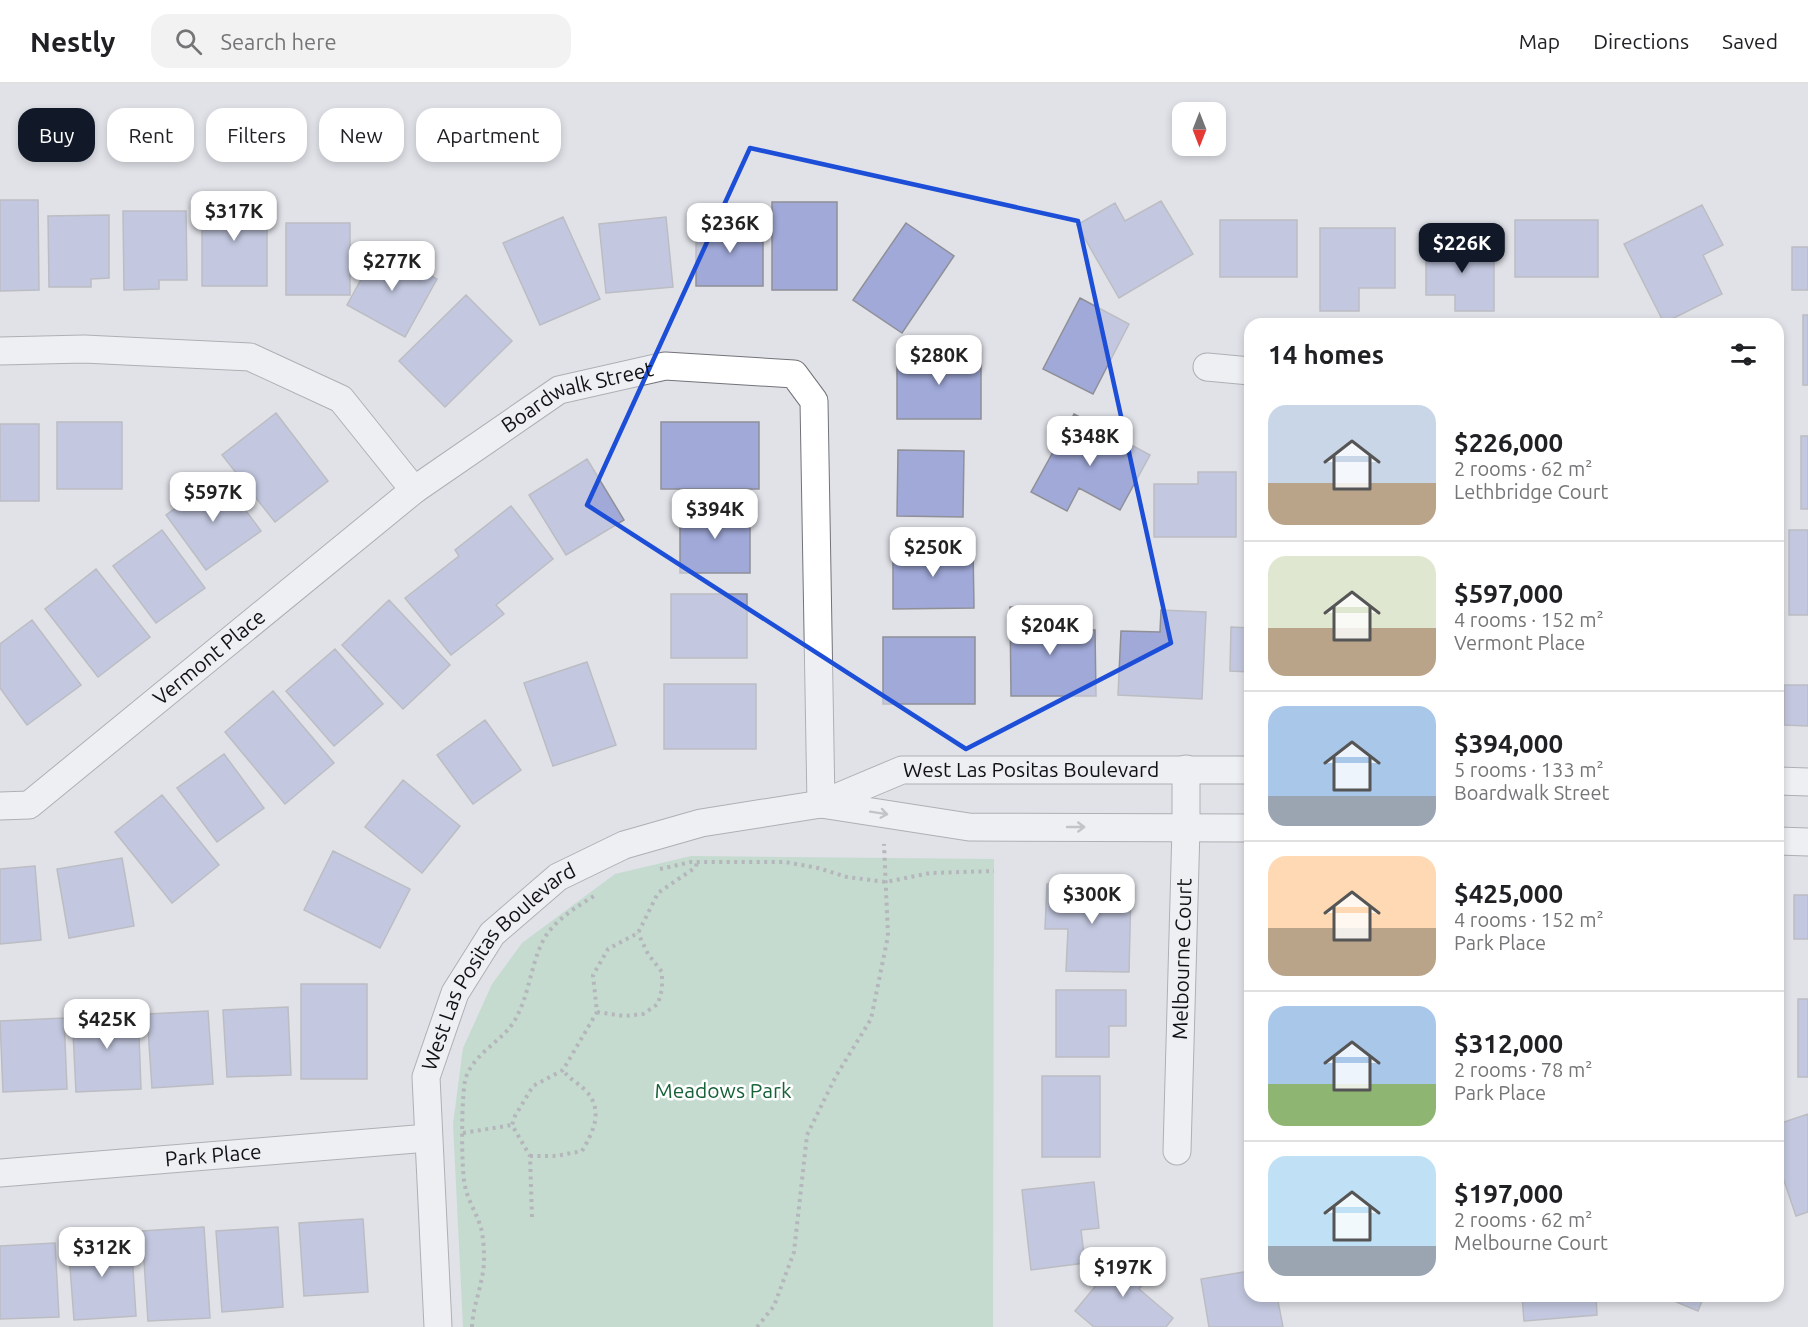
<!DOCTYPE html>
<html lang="en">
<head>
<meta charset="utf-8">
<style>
  body { margin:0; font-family:Ubuntu,sans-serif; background:#f2f2f2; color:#202124; height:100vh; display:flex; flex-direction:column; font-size:22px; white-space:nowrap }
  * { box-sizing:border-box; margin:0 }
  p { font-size:20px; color:#757577 }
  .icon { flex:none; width:33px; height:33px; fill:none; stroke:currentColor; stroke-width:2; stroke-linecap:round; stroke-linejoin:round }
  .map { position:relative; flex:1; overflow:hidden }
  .drawer { position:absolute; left:1244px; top:234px; width:540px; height:984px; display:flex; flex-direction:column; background:#fff; border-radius:18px; box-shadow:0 3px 9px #0003 }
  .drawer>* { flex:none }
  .top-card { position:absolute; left:18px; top:24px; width:570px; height:54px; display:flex; gap:12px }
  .needle { width:39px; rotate:180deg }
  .controls { position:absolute; left:1172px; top:18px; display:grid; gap:12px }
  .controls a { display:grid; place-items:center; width:54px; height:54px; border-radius:12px; background:#fff; box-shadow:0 3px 9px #0003; font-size:30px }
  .price { position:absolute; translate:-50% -51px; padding:0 14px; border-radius:12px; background:#fff; color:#222; font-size:20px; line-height:39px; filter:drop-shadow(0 2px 3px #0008) }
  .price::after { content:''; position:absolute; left:50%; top:36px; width:18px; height:14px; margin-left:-9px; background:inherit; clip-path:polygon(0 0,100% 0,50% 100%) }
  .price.selected { background:#111827; color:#fff }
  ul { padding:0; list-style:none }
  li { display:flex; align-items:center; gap:18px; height:150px; padding:0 24px }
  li+li { border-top:2px solid #e0e0e0 }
  li span { display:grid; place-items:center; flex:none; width:168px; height:120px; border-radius:18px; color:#555 }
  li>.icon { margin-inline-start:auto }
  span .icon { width:72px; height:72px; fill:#fffc; stroke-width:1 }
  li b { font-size:26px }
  h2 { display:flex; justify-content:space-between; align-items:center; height:72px; padding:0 24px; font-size:26px }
  .chip { padding:0 21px; border-radius:18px; background:#fff; box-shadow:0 3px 9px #0003; font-size:21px; line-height:54px }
  .chip.selected { background:#111827; color:#fff }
  header { display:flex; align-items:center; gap:36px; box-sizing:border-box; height:84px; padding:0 30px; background:#fff; border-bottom:2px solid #e0e0e0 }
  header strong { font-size:28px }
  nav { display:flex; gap:33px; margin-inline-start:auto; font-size:21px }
  .search { width:420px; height:54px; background:#f2f2f2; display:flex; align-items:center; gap:15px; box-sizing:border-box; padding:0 21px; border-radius:18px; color:#757577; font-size:22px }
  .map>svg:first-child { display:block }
  .green { fill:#a4d2b2 }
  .building { fill:#a0a9d8; stroke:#8f9097; stroke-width:1.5 }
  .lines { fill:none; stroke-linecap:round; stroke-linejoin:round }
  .minor-casing { stroke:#727379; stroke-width:29 }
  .path { stroke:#808186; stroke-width:4; stroke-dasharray:3 4.5; stroke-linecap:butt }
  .minor { stroke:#fff; stroke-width:27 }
  .oneway { stroke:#a0a0a1 }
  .marked { fill:none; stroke:#1d4ed8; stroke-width:4.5; stroke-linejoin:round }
  .labels { text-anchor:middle; stroke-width:5; stroke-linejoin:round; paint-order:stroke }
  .street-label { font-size:21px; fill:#121215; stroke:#fff }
  .park-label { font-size:21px; fill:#176239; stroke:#fff }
</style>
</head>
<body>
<header>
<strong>Nestly</strong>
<div class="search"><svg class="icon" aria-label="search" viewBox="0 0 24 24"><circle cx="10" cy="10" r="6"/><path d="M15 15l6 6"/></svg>Search here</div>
<nav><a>Map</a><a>Directions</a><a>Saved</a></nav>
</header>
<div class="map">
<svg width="1808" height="1243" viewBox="0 0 1808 1243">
  <rect width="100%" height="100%" fill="#e0e2e8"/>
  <path class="green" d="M 691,772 L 994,775 L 993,1243 L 463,1243 L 453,1040 L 463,964 L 492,900 L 522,859 L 615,790 Z"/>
  <path class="building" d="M 202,114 L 267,114 L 267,202 L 202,202 Z
    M 0,116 L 38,116 L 39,206 L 0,207 Z
    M 1161,117 L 1193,170 L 1119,214 L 1077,141 L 1115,119 L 1125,137 Z
    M 772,118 L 837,118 L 837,206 L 772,206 Z
    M 1702,121 L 1723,161 L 1703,171 L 1722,210 L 1664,239 L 1624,160 Z
    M 123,127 L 186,127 L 187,196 L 159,196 L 159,205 L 124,206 Z
    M 109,131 L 109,194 L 91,195 L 91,203 L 49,203 L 48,132 Z
    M 563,133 L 600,215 L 540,241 L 503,159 Z
    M 666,133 L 673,203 L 606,209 L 599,140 Z
    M 1220,136 L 1297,136 L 1297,193 L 1220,193 Z
    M 1515,136 L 1598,136 L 1598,193 L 1515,193 Z
    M 763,138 L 763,202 L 696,202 L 696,139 Z
    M 286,139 L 350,139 L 350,211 L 286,211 Z
    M 906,139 L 954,172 L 902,249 L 853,216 Z
    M 1320,144 L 1395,144 L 1395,204 L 1359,204 L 1359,227 L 1320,227 Z
    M 1426,159 L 1494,159 L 1494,227 L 1455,227 L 1455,211 L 1426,211 Z
    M 379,163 L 437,195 L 405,253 L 347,221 Z
    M 1792,163 L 1808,163 L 1808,206 L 1792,206 Z
    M 466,211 L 512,257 L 445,323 L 399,277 Z
    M 1080,214 L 1129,240 L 1093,310 L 1043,285 Z
    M 1803,231 L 1808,231 L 1808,301 L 1803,301 Z
    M 897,269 L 981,269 L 981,335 L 897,335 Z
    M 276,329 L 328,397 L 275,438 L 222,371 Z
    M 1074,330 L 1150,371 L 1120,426 L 1079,404 L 1067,427 L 1031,408 Z
    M 57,338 L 122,338 L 122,405 L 57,405 Z
    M 661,338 L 759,338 L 759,405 L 661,405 Z
    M 0,340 L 39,340 L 39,417 L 0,417 Z
    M 1801,352 L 1808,352 L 1808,425 L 1801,425 Z
    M 898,366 L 964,367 L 963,433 L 897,432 Z
    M 587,375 L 624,436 L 566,471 L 529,411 Z
    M 1198,388 L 1236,388 L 1236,453 L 1154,453 L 1154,400 L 1198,400 Z
    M 220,392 L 261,447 L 206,486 L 166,431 Z
    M 511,422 L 553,475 L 496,521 L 504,530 L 451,571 L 405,514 L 459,472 L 455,466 Z
    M 680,423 L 750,423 L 750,489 L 680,489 Z
    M 162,446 L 205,504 L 156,539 L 113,482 Z
    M 1789,446 L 1808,446 L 1808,531 L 1789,531 Z
    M 973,463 L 974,524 L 893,525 L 893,464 Z
    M 96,485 L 150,553 L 98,593 L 45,525 Z
    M 671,510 L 747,510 L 747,574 L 671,574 Z
    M 389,516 L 450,581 L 403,625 L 342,561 Z
    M 1010,523 L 1055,523 L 1055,546 L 1095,546 L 1096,612 L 1011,612 Z
    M 1161,526 L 1206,528 L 1202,615 L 1118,611 L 1121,547 L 1160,548 Z
    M 32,536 L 81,601 L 27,641 L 0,604 L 0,560 Z
    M 1231,543 L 1250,544 L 1250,588 L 1230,587 Z
    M 883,553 L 975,553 L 975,620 L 883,620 Z
    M 335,565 L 383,620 L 334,662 L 286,607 Z
    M 587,578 L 616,661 L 553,682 L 524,599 Z
    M 664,600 L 756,600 L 756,665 L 664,665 Z
    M 1784,601 L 1808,601 L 1808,642 L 1784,641 Z
    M 273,607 L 334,679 L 285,720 L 225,648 Z
    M 485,636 L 521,686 L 473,720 L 437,671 Z
    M 224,670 L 264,724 L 217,758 L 177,704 Z
    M 403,696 L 460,742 L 422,789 L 365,743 Z
    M 162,711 L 219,781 L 172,819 L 115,748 Z
    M 333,767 L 410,805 L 380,864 L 304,826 Z
    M 122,774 L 134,842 L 69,854 L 57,785 Z
    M 35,782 L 41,856 L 0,860 L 0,785 Z
    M 1047,800 L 1131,803 L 1129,888 L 1066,887 L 1068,845 L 1045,845 Z
    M 1794,811 L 1808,811 L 1808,855 L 1794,855 Z
    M 301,900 L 367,900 L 367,995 L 301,995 Z
    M 1056,906 L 1126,906 L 1126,942 L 1109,942 L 1109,973 L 1056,973 Z
    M 1798,915 L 1808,915 L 1808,993 L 1798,993 Z
    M 288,923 L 291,991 L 227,993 L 223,926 Z
    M 138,925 L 141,1005 L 76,1008 L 72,928 Z
    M 208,927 L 213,1000 L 152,1004 L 147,930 Z
    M 64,934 L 67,1005 L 3,1008 L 0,937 Z
    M 1042,992 L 1100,992 L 1100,1073 L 1042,1073 Z
    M 1808,1030 L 1808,1128 L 1796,1132 L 1778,1079 L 1778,1040 Z
    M 1094,1098 L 1099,1144 L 1081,1146 L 1085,1179 L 1031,1186 L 1022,1106 Z
    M 363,1135 L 368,1208 L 304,1212 L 299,1139 Z
    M 204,1143 L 210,1234 L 148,1237 L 142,1147 Z
    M 278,1143 L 283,1223 L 222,1228 L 216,1147 Z
    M 131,1153 L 136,1232 L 74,1236 L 68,1157 Z
    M 55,1159 L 59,1233 L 0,1235 L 0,1162 Z
    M 1127,1164 L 1154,1187 L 1139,1205 L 1173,1234 L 1166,1243 L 1094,1243 L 1075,1227 Z
    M 1250,1187 L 1250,1212 L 1277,1212 L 1283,1243 L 1209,1243 L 1201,1195 Z
    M 1522,1212 L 1596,1212 L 1597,1231 L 1524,1237 Z
    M 1662,1212 L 1704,1212 L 1698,1227 Z"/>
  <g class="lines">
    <defs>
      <g id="minor">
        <path id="s1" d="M 0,267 L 84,265 L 250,273 L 341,315 L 414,406 L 559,306 L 665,282 L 794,290 L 814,317 L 821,720"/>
        <path d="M 1207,283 L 1250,287"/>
        <path d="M 1778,697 L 1808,698"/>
        <path d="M 821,720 L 969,743 L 1250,744"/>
        <path id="s2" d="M 0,722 L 29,721 L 414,406"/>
        <path d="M 1778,757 L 1808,758"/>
        <path id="s3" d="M 1177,1067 L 1186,744 L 1186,685"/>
        <path id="s4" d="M 0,1089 L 428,1054"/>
        <path id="s5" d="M 438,1243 L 426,993 L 455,909 L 492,850 L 558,793 L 624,761 L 701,739 L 821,720 L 902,686 L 1250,686"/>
      </g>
    </defs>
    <use href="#minor" class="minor-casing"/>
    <path class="path" d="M 660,785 L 691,778 L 785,778 L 818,784 L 847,793 L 886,798 L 930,789 L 994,787
      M 597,928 L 624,932 L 643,930 L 658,920 L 662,905 L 662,888 L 648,870 L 638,849
      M 463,1049 L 512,1041
      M 530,1072 L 556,1072 L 582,1067 C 594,1047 604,1025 585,1006 C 577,998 569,995 563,986
      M 532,1133 L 530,1072 L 512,1041 L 515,1032 L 533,1002 L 563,986 L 597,928 L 593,891 L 608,865 L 638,849 L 658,809 L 696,783 L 697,776
      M 472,1243 C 473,1219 485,1196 484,1172 C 484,1163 483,1152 481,1144 C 477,1130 468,1117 465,1102 C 461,1087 461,1007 466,993 C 476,966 507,956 518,930 C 529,908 531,883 541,861 C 551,837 577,823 597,810
      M 757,1243 L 774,1222 L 794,1168 L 807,1051 L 836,992 L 871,935 L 888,852 L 884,760"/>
    <use href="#minor" class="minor"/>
  </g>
  <defs><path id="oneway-shaft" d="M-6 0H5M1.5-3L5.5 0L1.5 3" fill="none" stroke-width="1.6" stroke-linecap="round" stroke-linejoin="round" transform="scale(1.5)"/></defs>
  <g class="oneway">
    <use href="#oneway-shaft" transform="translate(879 729) rotate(9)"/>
    <use href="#oneway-shaft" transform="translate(1076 743)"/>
  </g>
  <path d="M0 0H1808V1243H0ZM 750,64 L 1078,137 L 1171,559 L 966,665 L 587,421 Z" fill="#e0e2e8" fill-opacity=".55" fill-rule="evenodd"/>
  <path class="marked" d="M 750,64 L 1078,137 L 1171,559 L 966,665 L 587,421 Z"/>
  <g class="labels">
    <g class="street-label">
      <text dy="7" stroke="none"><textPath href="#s1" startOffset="658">Boardwalk Street</textPath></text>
      <text dy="7" stroke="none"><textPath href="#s2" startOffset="262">Vermont Place</textPath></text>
      <text dy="7" stroke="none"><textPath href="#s5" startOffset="988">West Las Positas Boulevard</textPath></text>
      <text dy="7" stroke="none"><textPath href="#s3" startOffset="192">Melbourne Court</textPath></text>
      <text dy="7" stroke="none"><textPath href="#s5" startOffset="386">West Las Positas Boulevard</textPath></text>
      <text dy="7" stroke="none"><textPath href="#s4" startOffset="214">Park Place</textPath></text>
    </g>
    <g class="park-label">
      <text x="723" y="1014">Meadows Park</text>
    </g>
  </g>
</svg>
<div class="controls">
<a><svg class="needle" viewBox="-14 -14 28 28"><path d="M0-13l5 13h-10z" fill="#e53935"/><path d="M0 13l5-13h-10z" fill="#757577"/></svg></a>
</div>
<b class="price" style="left:234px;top:158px">$317K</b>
<b class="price" style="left:730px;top:170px">$236K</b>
<b class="price selected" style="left:1462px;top:190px">$226K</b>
<b class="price" style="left:392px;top:208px">$277K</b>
<b class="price" style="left:939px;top:302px">$280K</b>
<b class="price" style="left:1090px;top:383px">$348K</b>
<b class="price" style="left:213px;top:439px">$597K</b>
<b class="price" style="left:715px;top:456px">$394K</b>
<b class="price" style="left:933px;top:494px">$250K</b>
<b class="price" style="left:1050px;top:572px">$204K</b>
<b class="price" style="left:1092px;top:841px">$300K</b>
<b class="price" style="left:107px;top:966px">$425K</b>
<b class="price" style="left:102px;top:1194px">$312K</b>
<b class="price" style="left:1123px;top:1214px">$197K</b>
<div class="top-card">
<a class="chip selected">Buy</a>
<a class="chip">Rent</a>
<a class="chip">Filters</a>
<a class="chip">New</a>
<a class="chip">Apartment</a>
</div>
<section class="drawer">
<h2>14 homes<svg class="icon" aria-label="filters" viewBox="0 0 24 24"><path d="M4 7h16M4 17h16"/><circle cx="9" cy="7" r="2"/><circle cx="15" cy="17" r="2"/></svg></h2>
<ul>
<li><span style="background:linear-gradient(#c9d6e8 65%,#b9a48a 0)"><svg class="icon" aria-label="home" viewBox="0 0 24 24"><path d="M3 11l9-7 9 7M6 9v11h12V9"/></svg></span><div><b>$226,000</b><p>2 rooms · 62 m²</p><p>Lethbridge Court</p></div></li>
<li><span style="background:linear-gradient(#dfe7d0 60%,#b9a48a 0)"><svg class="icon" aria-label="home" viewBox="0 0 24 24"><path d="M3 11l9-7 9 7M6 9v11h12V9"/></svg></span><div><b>$597,000</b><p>4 rooms · 152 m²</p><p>Vermont Place</p></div></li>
<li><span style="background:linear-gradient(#a9c7e8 75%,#9aa5b1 0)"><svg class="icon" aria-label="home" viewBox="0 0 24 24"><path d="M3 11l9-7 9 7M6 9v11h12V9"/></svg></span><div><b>$394,000</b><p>5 rooms · 133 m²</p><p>Boardwalk Street</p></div></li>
<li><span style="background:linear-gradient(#ffd9b3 60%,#b9a48a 0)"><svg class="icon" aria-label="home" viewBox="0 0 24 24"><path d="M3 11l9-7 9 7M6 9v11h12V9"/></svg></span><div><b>$425,000</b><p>4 rooms · 152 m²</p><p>Park Place</p></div></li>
<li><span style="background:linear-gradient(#a9c7e8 65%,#8fb573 0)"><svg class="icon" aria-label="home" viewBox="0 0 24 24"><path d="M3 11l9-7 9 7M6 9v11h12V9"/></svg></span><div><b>$312,000</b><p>2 rooms · 78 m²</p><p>Park Place</p></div></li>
<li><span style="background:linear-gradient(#bfe0f5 75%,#9aa5b1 0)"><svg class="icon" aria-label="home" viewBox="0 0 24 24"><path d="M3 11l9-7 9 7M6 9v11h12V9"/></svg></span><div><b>$197,000</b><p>2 rooms · 62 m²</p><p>Melbourne Court</p></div></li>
</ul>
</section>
</div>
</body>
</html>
